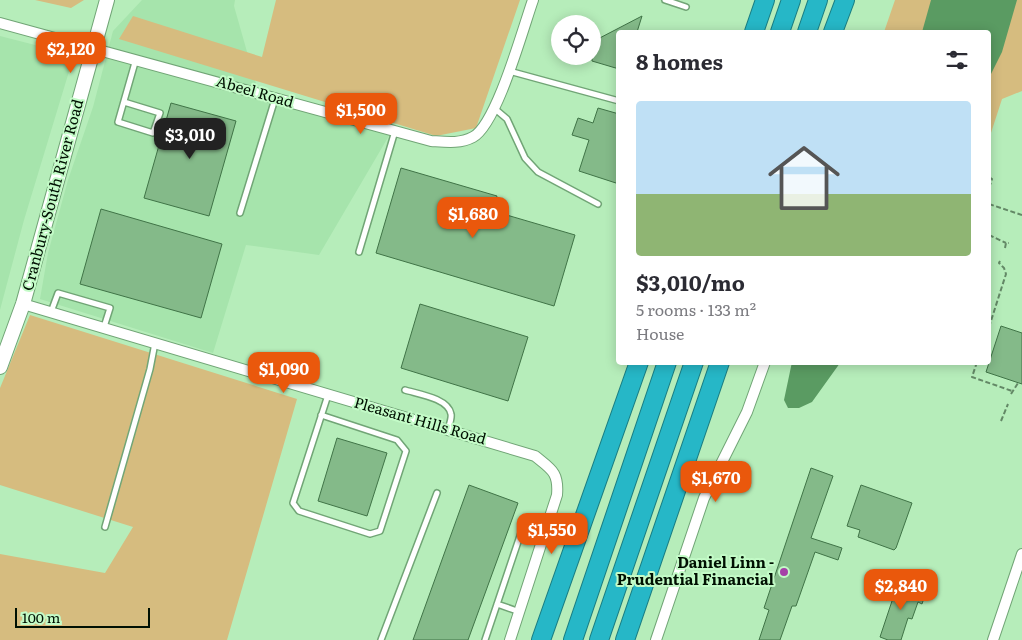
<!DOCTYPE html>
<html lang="en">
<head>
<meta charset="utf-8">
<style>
  body { margin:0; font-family:Literata,serif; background:#f2f2f3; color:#2b2b33; height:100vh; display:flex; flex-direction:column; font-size:19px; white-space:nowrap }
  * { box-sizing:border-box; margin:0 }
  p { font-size:16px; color:#7c7c81 }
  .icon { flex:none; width:28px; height:28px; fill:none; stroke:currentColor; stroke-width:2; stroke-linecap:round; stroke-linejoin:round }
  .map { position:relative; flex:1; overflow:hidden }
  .drawer { position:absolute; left:616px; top:30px; width:375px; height:335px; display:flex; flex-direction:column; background:#fff; border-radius:5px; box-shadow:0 2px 12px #0003 }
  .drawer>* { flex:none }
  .controls { position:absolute; left:551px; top:15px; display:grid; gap:10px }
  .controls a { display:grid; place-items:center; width:50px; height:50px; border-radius:50%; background:#fff; box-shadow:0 2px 12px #0003; font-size:25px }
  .scale { position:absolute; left:15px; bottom:12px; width:135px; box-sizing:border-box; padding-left:5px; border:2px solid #001002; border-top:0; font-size:14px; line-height:18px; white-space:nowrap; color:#001002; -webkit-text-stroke:4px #c3fbc7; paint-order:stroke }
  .price { position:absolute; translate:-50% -42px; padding:0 11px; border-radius:10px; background:#ea580c; color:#fff; font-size:16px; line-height:32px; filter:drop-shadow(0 1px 2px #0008) }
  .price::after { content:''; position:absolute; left:50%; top:30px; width:15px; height:11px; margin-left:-8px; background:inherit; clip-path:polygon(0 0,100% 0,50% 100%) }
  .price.current { background:#222; color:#fff }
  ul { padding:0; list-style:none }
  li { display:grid; align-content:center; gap:10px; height:265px; padding:0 20px }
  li+li { border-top:1px solid #e1e1e2 }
  li span { display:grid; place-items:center; height:155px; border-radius:5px; color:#555 }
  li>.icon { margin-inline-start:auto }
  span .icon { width:90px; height:90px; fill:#fffc; stroke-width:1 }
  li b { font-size:21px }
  h2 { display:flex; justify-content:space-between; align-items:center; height:60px; padding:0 20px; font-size:21px }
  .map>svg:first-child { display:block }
  .built { fill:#a6e4ac }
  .green { fill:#d6bc7f }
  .water { fill:#5a9b62 }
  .building { fill:#84ba89; stroke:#407447 }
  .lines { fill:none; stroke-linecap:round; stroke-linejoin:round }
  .service-casing { stroke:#71a576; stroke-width:8 }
  .minor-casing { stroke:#71a576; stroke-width:12 }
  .secondary-casing { stroke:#71a576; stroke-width:16 }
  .motorway-casing { stroke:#197d82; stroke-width:20 }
  .path { stroke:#638866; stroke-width:2; stroke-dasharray:5 2.5; stroke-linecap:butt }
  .service { stroke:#fff; stroke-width:5 }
  .minor { stroke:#fff; stroke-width:10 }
  .secondary { stroke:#fff; stroke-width:14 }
  .motorway { stroke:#26b7c7; stroke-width:18 }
  .poi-dot { fill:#a542a7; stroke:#c3fbc7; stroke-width:2 }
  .labels { text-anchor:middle; stroke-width:4; stroke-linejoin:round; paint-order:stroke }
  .street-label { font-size:15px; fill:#001002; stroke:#c3fbc7 }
  .poi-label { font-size:15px; font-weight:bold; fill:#001002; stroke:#c3fbc7; text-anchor:end }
</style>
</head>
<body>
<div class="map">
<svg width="1022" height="640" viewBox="0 0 1022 640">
  <rect width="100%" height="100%" fill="#b6edba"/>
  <path class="built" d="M 142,0 L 235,0 L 234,6 L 259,94 L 390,134 L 319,255 L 246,245 L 213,353 L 40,299 L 48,253 L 68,180 L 93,107 L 113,31 Z
    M 0,36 L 74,55 L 24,220 L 0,310 Z"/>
  <path class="green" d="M 35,0 L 84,0 L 71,8 Z
    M 276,0 L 520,0 L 476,128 L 436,136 L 119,39 L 133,16 L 262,57 Z
    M 895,0 L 1022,0 L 1022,91 L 1002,99 L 990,136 L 989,32 L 884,32 Z
    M 30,315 L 297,399 L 227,640 L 0,640 L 0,554 L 105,573 L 133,527 L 0,485 L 0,388 Z"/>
  <path class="water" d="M 931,0 L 1017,0 L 1002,52 L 989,78 L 989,32 L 922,32 Z
    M 792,362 L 840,362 L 840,363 L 812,402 L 799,408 L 788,408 L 784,400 Z"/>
  <path class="building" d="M 642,16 L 637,32 L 619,32 L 619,69 L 592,61 L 592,42 Z
    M 171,103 L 236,121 L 209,216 L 144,198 Z
    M 598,108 L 619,114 L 619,184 L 579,171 L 589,140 L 572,135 L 578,118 L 593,123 Z
    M 401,168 L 497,196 L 493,211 L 575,235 L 554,306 L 376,253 Z
    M 101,209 L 222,244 L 201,318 L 80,284 Z
    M 420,304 L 528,337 L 508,401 L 401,368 Z
    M 1001,326 L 1022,333 L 1022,384 L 986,372 Z
    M 337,438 L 387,453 L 367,516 L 318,501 Z
    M 811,468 L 833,476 L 811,538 L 842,548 L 838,560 L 815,552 L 796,606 L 792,606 L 780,640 L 759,640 L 769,610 L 764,608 Z
    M 469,485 L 518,503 L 468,640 L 413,640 Z
    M 861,485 L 912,503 L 896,548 L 894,550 L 858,537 L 860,530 L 847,526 Z
    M 899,580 L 916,586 L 914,591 L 925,595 L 922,604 L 918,602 L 912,619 L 908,618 L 901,640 L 888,640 L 880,637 Z"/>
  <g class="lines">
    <defs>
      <path id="service" d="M 665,0 L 686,7
        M 509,71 L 619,101
        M 124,102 L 160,113 L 153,133 L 118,122 L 136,59
        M 494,108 L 507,119 L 525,158 L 538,172 L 598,204
        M 240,213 L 275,99
        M 359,252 L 395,131
        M 51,312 L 58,293 L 110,308 L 104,327
        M 405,390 C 418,394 448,398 451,414 C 452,418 449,425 448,430
        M 321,415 L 397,440 L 406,451 L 380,531 L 370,534 L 299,511 L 293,503 L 328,395
        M 105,527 L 150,369 L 155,343
        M 497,604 L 520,612
        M 381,640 L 437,493
        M 485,640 L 526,518"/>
      <path id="minor" d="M 0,23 L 431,141 C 446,142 460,144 473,137 C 497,124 523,28 533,0
        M 23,304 L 535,456 C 551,469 559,472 557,495 L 510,640
        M 656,640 L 704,498 L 747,412 L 765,362
        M 993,640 L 1022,554"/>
      <path id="secondary" d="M 0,367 L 23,304 L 107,0"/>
      <path id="motorway" d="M 754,32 L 765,0
        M 780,32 L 791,0
        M 807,32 L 818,0
        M 833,32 L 845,0
        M 541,640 L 639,362
        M 573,640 L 667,362
        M 599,640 L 694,362
        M 625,640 L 720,362"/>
    </defs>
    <use href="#service" class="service-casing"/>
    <use href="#minor" class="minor-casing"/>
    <use href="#secondary" class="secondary-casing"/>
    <use href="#motorway" class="motorway-casing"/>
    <path class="path" d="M 989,177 L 992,179 L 989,188
      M 989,204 L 1022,215
      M 989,235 L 1006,243
      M 1005,248 L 1006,243 L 1009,243
      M 989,327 L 1006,274 L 1004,268 L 999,263 L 1000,261
      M 977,362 L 972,377 L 1012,391
      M 1011,394 L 1018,383
      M 1001,421 L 1008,404"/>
    <use href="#service" class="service"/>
    <use href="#minor" class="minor"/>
    <use href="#secondary" class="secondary"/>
    <use href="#motorway" class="motorway"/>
  </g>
  <circle class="poi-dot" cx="784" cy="572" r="5"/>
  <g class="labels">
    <g class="street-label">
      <text transform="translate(255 92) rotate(16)" y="5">Abeel Road</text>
      <text transform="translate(53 195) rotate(-75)" y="5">Cranbury-South River Road</text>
      <text transform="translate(420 421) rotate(16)" y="5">Pleasant Hills Road</text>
    </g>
    <g class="poi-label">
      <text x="774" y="568">Daniel Linn -<tspan x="774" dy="17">Prudential Financial</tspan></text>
    </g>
  </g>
</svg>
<div class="controls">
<a><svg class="icon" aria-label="locate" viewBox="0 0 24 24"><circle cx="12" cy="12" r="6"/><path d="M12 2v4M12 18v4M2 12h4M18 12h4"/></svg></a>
</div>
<div class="scale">100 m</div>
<b class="price" style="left:71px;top:74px">$2,120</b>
<b class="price" style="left:361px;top:135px">$1,500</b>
<b class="price current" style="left:190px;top:160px">$3,010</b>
<b class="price" style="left:473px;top:239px">$1,680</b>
<b class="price" style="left:284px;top:394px">$1,090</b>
<b class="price" style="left:716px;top:503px">$1,670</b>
<b class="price" style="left:552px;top:555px">$1,550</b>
<b class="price" style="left:901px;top:611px">$2,840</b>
<section class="drawer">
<h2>8 homes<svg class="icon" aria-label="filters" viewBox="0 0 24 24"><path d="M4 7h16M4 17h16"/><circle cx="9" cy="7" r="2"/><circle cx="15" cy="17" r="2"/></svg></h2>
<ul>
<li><span style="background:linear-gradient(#bfe0f5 60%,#8fb573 0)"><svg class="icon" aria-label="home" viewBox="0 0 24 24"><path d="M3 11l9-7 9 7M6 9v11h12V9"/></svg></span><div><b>$3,010/mo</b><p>5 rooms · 133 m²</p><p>House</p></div></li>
</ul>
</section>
</div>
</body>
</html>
